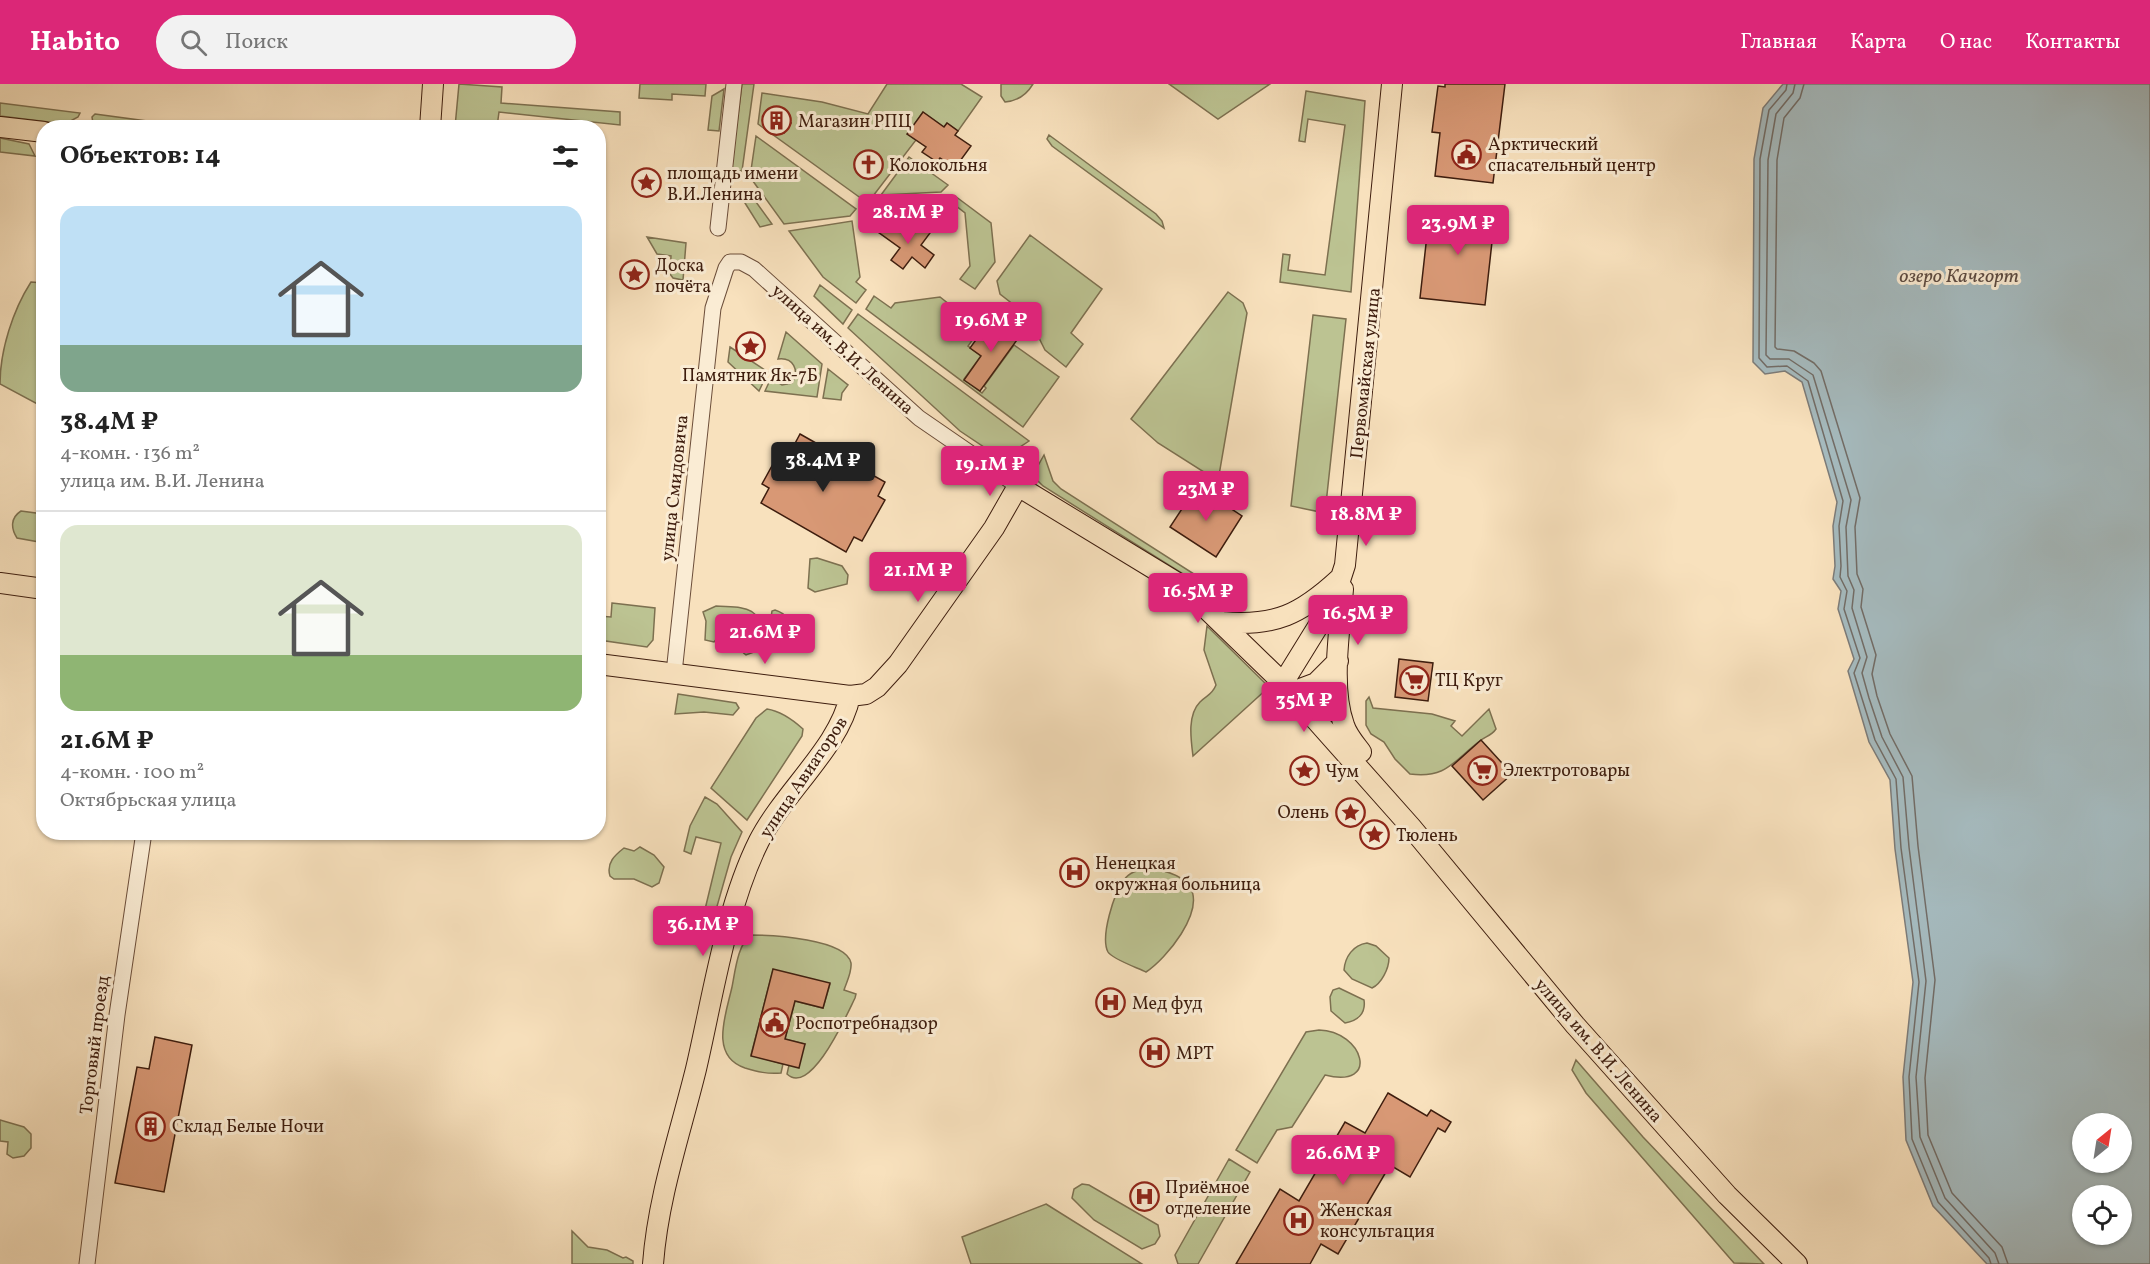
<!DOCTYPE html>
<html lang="ru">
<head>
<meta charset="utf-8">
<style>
  body { margin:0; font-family:Vollkorn,serif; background:#f2f2f2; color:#222; height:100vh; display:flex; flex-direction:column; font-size:22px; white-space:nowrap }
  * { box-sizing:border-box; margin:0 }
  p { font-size:20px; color:#767676 }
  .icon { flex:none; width:33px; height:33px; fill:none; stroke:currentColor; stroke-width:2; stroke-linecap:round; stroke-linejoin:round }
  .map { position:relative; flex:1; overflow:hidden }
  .panel { position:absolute; left:36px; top:36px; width:570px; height:720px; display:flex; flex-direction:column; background:#fff; border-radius:24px; box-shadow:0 2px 4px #0004 }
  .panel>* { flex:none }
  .needle { width:39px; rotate:30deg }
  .tools { position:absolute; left:2072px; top:1029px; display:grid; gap:12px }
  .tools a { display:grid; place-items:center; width:60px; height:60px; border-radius:50%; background:#fff; box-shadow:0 2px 4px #0004; font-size:30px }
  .price { position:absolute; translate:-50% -51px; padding:0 14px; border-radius:6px; background:#db2777; color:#fff; font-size:20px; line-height:39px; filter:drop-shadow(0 2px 3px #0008) }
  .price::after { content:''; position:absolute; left:50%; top:36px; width:18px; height:14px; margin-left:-9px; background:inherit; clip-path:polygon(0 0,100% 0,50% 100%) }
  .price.current { background:#222; color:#fff }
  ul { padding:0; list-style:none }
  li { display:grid; align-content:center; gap:12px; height:318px; padding:0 24px }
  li+li { border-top:2px solid #e0e0e0 }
  li span { display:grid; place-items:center; height:186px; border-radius:18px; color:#555 }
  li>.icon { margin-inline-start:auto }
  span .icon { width:108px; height:108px; fill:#fffc; stroke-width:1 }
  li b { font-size:26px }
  h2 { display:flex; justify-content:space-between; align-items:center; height:72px; padding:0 24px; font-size:26px }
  header { display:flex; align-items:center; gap:36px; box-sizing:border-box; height:84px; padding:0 30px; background:#db2777; color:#fff }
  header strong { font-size:28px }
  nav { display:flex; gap:33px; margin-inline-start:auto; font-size:21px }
  .search { width:420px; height:54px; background:#f2f2f2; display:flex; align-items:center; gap:15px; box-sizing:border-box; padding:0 21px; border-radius:33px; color:#767676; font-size:22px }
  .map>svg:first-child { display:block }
  .green { fill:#bcc392; stroke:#7d7050; stroke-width:1.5 }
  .water { fill:#a5babe; stroke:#7c7b78; stroke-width:1.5; fill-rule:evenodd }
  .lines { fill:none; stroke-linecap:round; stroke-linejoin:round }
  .shore { stroke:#726c66; stroke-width:1.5 }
  .building { fill:#d89875; stroke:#3e1d0e; stroke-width:1.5 }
  .minor-casing { stroke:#6c4e3a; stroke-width:17 }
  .major-casing { stroke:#3e1d0e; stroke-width:22 }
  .minor { stroke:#faecd4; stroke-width:15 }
  .major { stroke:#f8e1bd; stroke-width:20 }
  .labels { text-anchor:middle; stroke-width:6; stroke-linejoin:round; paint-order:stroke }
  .poi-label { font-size:18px; fill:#3e1d0e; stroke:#faecd4; text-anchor:start }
  .street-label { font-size:18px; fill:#3e1d0e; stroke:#faecd4 }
  .water-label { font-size:20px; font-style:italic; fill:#5d4c43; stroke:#faecd4 }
</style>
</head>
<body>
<header>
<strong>Habito</strong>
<div class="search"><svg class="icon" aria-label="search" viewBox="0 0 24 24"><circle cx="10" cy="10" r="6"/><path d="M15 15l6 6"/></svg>Поиск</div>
<nav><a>Главная</a><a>Карта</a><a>О нас</a><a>Контакты</a></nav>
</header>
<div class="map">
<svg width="2150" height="1180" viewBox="0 0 2150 1180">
  <rect width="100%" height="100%" fill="#f8e1bd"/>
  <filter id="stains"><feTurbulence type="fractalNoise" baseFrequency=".00333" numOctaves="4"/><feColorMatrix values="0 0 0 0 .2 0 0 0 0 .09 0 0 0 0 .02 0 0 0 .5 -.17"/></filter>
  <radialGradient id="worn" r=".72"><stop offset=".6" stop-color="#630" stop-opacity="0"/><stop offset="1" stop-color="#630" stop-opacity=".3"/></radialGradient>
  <path class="green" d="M 459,0 L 502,3 L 501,19 L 620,28 L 620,41 L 499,28 L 497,43 L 455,43 Z
    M 640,0 L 706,0 L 705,12 L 672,10 L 672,16 L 639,14 Z
    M 742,0 L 754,0 L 742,87 L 731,86 Z
    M 887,0 L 961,0 L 982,13 L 958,47 L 947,39 L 944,43 L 923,28 L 908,50 L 916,56 L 873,112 L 862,115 L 758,40 L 762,9 L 822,18 L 868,30 Z
    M 1001,0 L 1033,0 C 1027,10 1017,17 1005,18 L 1001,12 Z
    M 1169,0 L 1270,0 L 1218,35 Z
    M 724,5 L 719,47 L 708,46 L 712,12 Z
    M 1306,7 L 1365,17 L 1351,208 L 1280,198 L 1283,170 L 1290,171 L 1288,186 L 1325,191 L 1345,41 L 1308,35 L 1305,58 L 1299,57 Z
    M 0,19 L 80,29 L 78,33 L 65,40 L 0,32 Z
    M 95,30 L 169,40 L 169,44 L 97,42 L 93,39 L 92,33 Z
    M 1049,51 L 1156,130 L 1162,137 L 1164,144 L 1052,62 L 1047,55 Z
    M 756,52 L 856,125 L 850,132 L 784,140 L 750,93 Z
    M 0,54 L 29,60 L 35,72 L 0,68 Z
    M 909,73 L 948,101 L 941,108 L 881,111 Z
    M 748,107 L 772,140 L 760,143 L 745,119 Z
    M 955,112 L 991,139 L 995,178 L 975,205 L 960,195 L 970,182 L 965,129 L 951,118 Z
    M 852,137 L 860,193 L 856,198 L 866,206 L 856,219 L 823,193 L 789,147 Z
    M 1030,151 L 1102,205 L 1071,249 L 1083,260 L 1066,283 L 1045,266 L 1028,232 L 1000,210 L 997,197 Z
    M 647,153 L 686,159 L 683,196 L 673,194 L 670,190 L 671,172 L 657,170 Z
    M 31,198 L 43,199 L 43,323 L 0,300 C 0,266 13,226 31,198 Z
    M 820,201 L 852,226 L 843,240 L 814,212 Z
    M 1228,208 L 1243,219 L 1247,229 L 1218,397 L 1158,359 L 1131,335 Z
    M 874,212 L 891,224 L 895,219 L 940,213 L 949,220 L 967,222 L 987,236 L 968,262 L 981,272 L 964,295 L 982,309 L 986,304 L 984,302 L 1014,261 L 1059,293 L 1023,343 L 866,225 Z
    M 858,230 L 1029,357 L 1002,375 L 960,347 L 848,244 Z
    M 1313,231 L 1346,235 L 1325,429 L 1291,422 Z
    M 786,248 L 822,280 L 817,313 L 765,307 L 771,294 L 782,301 L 792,299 C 800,286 793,273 778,275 Z
    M 730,263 L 768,288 L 759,307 L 728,278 Z
    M 828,285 L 848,301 L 842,309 L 841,316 L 823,314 Z
    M 1044,371 L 1053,397 L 1061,405 L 1194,490 L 1191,495 L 1043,402 L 1037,396 L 1035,387 Z
    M 21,427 L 43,430 L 43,462 L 39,458 L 17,454 C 11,445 10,434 21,427 Z
    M 817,474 L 842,482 L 848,491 L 847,500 L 815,508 L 808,504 L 810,475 Z
    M 612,519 L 655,524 L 653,556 L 647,563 L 599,556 L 599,532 L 611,533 Z
    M 716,522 C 745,524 758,520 765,554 L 757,567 L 746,571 C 736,564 735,551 721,550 L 714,558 L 705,556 L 706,537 L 703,528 Z
    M 775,526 C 787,530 792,537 792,549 L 788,556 L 778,553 C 773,545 770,537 772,527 Z
    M 1207,542 L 1269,603 L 1193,672 C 1191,656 1187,631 1200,618 C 1207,611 1212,611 1216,601 L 1204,566 Z
    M 678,610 L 736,619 L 739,624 L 733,631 L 704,628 L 675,630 Z
    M 1369,613 L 1373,624 L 1432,630 L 1455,637 L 1451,642 L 1462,652 L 1489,625 L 1496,645 C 1492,651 1487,652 1481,656 C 1454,676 1447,695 1410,690 L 1395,675 L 1384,658 L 1371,650 L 1366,641 L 1366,617 Z
    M 767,625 C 780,627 793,636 803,645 L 802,652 L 747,736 L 711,704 L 756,634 Z
    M 705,713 L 717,720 L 742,748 L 731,773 L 712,840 C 700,854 684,853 676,836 L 701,842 L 721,759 L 696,753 L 691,770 L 684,767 L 690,742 Z
    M 640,763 L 654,771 L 664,783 L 659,799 L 652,803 L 634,795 L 614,795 L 610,792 C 606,779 615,771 624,764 L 634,767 Z
    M 1149,784 C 1162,786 1182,790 1190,803 C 1205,828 1166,875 1146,888 C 1138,884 1112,875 1108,868 C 1100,853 1114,809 1124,796 C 1130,787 1140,786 1149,784 Z
    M 751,851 C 772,851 846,855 851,879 C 852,888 847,897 844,906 L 856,910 L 855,914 C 847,930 811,1013 787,990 L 789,981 L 805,960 L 785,955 L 795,917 L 823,924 L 830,900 L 773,886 L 751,971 L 783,980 L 781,989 C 767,990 758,988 745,984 C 709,972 726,930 732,903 C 735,888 738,859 751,851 Z
    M 1367,859 L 1376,862 L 1389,874 C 1389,885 1381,900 1372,904 L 1352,895 L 1344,886 C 1345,873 1353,861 1367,859 Z
    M 1339,904 L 1364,916 C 1366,929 1358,937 1345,939 L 1331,927 L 1330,913 L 1333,906 Z
    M 1319,946 C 1363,947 1381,1005 1325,991 L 1292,1043 L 1277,1046 L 1257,1079 L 1236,1066 L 1306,948 Z
    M 1576,976 L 1643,1053 L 1764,1180 L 1734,1179 L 1586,1009 L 1572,986 Z
    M 0,1036 L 24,1043 L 31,1050 L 31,1064 L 24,1072 L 13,1074 L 7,1070 L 8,1058 L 0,1057 Z
    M 1229,1075 L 1250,1088 L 1198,1180 L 1178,1180 L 1175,1171 Z
    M 1082,1100 L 1089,1101 L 1158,1141 L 1160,1152 L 1155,1160 L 1142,1165 L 1094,1136 L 1072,1114 L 1074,1105 Z
    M 1046,1120 L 1142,1180 L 971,1180 L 962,1153 Z
    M 572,1147 L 588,1163 L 607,1166 L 623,1174 L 626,1173 L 633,1177 L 633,1180 L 572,1180 Z"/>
  <path class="water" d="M 1783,0 L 2150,0 L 2150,1180 L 1987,1180 L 1933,1122 L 1906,1056 L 1903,993 L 1913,898 L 1895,765 L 1890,696 L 1869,658 L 1848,587 L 1854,575 L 1838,525 L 1841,507 L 1833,495 L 1835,482 L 1833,442 L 1837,418 L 1802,298 L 1785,287 L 1765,290 L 1753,278 L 1754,75 L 1763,24 ZM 2082,1040 L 2121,1040 L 2121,1078 L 2082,1078 ZM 2082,1112 L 2121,1112 L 2121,1150 L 2082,1150 Z"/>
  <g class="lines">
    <path class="shore" d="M 1787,0 L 1786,6 L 1769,26 L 1760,75 L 1759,274 L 1767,283 L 1787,282 L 1808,297 L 1843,417 L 1839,442 L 1841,482 L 1840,493 L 1847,507 L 1844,525 L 1860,574 L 1854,589 L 1875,656 L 1896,695 L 1901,764 L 1919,898 L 1909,993 L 1912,1055 L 1938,1118 L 1989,1174 L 1991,1180
      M 1795,0 L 1793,9 L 1776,30 L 1768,76 L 1766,271 L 1770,275 L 1789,275 L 1813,291 L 1851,416 L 1846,443 L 1848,492 L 1854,506 L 1852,524 L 1867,573 L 1862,589 L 1869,614 L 1882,653 L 1903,693 L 1909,763 L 1926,897 L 1916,993 L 1920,1053 L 1945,1114 L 1995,1169 L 1999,1180
      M 1804,0 L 1800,14 L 1784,34 L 1777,76 L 1775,263 L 1777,265 L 1794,267 L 1814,279 L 1821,287 L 1860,414 L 1855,443 L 1857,490 L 1863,505 L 1861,523 L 1876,571 L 1872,590 L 1877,612 L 1890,650 L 1912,692 L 1918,762 L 1935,896 L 1925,994 L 1928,1051 L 1952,1109 L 2002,1163 L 2008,1180"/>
  </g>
  <path class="building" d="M 1445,0 L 1505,0 L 1493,99 L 1435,92 L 1440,49 L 1432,48 L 1438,2 L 1445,3 Z
    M 771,25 L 791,39 L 784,49 L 764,35 Z
    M 923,28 L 944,43 L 947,39 L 958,47 L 955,51 L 971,62 L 955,84 L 940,74 L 937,78 L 922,68 L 926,63 L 907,50 Z
    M 865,71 L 879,80 L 870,92 L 857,83 Z
    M 1430,124 L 1495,131 L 1485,221 L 1420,214 Z
    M 887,136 L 909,152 L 918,140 L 930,149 L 921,161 L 934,171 L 925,184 L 912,173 L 903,185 L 891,176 L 900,164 L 878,148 Z
    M 1006,238 L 1022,249 L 980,307 L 964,296 L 981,272 L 970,264 L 988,239 L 999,247 Z
    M 800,350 L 885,398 L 878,412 L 885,416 L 862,457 L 854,453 L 846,468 L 761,419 L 769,404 L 762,400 L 784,360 L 792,365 Z
    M 1197,402 L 1242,432 L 1216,473 L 1170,443 Z
    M 1399,575 L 1433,579 L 1428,617 L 1395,613 Z
    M 1481,656 L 1512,690 L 1483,716 L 1452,682 Z
    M 773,885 L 830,899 L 823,924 L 795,917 L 785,955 L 805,960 L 799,984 L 751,972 Z
    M 155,953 L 192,961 L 164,1108 L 115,1099 L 137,983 L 149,985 Z
    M 1388,1009 L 1427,1032 L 1431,1026 L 1451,1038 L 1445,1048 L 1438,1044 L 1410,1093 L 1390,1081 L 1338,1170 L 1321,1160 L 1310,1180 L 1236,1180 L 1280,1105 L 1299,1117 L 1345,1038 L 1365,1049 Z"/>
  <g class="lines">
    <defs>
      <path id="minor" d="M 718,144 L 734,0
        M 674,589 L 713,224 L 726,184 L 730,178 L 741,178 L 754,185 L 919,334 L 1018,402
        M 87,1180 L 117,931 L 144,748"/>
      <path id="major" d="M 0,43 L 44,48
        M 430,44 L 433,0
        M 0,499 L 44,505
        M 1343,505 C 1340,545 1330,603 1344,641 C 1347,651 1355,660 1361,668
        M 1222,538 C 1275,543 1301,530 1339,495
        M 598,580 L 850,612 L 866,610 L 877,603 L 898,580 L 994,444 L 1018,402 L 1184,503 L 1283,599 L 1411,743 L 1575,941 L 1727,1111 L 1797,1180
        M 1283,599 L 1333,518 L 1345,481 L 1392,0
        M 1292,608 L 1316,599 L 1338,577
        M 653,1180 C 658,1113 680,1050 696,985 C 713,912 726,823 759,757 C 784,708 840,662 850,612"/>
    </defs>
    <use href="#minor" class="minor-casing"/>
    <use href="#major" class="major-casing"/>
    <use href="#minor" class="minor"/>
    <use href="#major" class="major"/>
  </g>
  <defs>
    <symbol id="building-ring" viewBox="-11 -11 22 22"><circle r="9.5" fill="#faecd4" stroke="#8f2418" stroke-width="1.5"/><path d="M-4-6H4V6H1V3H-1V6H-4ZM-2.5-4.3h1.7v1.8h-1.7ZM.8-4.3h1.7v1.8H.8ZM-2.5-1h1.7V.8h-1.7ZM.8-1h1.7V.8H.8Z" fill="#8f2418"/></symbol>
    <symbol id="civic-ring" viewBox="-11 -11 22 22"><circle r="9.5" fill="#faecd4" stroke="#8f2418" stroke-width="1.5"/><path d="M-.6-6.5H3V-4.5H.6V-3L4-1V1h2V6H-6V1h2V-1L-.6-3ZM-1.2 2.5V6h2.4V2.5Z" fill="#8f2418"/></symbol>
    <symbol id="church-ring" viewBox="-11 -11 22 22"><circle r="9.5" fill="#faecd4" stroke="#8f2418" stroke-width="1.5"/><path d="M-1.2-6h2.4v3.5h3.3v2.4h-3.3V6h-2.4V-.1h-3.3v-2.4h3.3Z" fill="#8f2418"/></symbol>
    <symbol id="sight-ring" viewBox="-11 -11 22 22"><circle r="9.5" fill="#faecd4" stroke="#8f2418" stroke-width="1.5"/><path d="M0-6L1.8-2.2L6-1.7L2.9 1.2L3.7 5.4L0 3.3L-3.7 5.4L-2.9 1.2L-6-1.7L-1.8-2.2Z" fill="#8f2418"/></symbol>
    <symbol id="supermarket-ring" viewBox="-11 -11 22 22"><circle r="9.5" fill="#faecd4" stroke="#8f2418" stroke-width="1.5"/><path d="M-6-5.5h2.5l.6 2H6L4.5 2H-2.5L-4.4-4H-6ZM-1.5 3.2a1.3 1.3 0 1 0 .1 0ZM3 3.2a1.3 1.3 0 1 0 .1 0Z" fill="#8f2418"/></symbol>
    <symbol id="hospital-ring" viewBox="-11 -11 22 22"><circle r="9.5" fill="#faecd4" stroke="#8f2418" stroke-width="1.5"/><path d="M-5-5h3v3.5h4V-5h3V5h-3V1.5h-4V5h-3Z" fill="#8f2418"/></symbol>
  </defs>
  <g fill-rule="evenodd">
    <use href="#building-ring" x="760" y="20" width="33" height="33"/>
    <use href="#civic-ring" x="1450" y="54" width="33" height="33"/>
    <use href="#church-ring" x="852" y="64" width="33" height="33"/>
    <use href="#sight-ring" x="630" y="82" width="33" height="33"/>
    <use href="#sight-ring" x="618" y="174" width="33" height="33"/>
    <use href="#sight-ring" x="734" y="246" width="33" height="33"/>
    <use href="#supermarket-ring" x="1398" y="580" width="33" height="33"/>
    <use href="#supermarket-ring" x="1466" y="670" width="33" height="33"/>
    <use href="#sight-ring" x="1288" y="670" width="33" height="33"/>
    <use href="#sight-ring" x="1334" y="712" width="33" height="33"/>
    <use href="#sight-ring" x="1358" y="734" width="33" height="33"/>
    <use href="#hospital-ring" x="1058" y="772" width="33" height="33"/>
    <use href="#hospital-ring" x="1094" y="902" width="33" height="33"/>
    <use href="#civic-ring" x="758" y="922" width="33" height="33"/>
    <use href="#hospital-ring" x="1138" y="952" width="33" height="33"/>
    <use href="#building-ring" x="134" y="1026" width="33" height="33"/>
    <use href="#hospital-ring" x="1128" y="1096" width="33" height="33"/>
    <use href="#hospital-ring" x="1282" y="1120" width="33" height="33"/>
  </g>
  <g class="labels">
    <g class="poi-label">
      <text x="798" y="43">Магазин РПЦ</text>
      <text x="1488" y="66">Арктический<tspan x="1488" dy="21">спасательный центр</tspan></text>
      <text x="889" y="87">Колокольня</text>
      <text x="667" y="95">площадь имени<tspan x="667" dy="21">В.И.Ленина</tspan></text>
      <text x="655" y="187">Доска<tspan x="655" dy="21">почёта</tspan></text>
      <text x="750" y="297" text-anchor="middle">Памятник Як-7Б</text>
      <text x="1435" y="602">ТЦ Круг</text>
      <text x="1503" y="692">Электротовары</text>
      <text x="1325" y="693">Чум</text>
      <text x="1329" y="734" text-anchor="end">Олень</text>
      <text x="1396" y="757">Тюлень</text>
      <text x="1095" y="785">Ненецкая<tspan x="1095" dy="21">окружная больница</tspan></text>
      <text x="1132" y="925">Мед фуд</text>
      <text x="795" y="945">Роспотребнадзор</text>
      <text x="1176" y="975">МРТ</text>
      <text x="172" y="1048">Склад Белые Ночи</text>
      <text x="1165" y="1109">Приёмное<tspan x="1165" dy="21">отделение</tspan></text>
      <text x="1320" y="1132">Женская<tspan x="1320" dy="21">консультация</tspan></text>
    </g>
    <g class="street-label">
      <text transform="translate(843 265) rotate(42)" y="6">улица им. В.И. Ленина</text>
      <text transform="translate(1365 289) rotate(-84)" y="6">Первомайская улица</text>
      <text transform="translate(674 404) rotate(-84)" y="6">улица Смидовича</text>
      <text transform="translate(803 693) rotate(-56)" y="6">улица Авиаторов</text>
      <text transform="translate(94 961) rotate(-83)" y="6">Торговый проезд</text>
      <text transform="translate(1599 966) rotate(49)" y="6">улица им. В.И. Ленина</text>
    </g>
    <g class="water-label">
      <text x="1959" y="198">озеро Качгорт</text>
    </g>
  </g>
  <rect width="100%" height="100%" filter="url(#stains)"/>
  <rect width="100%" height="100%" fill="url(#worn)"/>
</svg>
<div class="tools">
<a><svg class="needle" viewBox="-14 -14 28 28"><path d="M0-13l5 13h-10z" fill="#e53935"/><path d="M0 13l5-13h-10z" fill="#767676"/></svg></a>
<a><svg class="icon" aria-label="locate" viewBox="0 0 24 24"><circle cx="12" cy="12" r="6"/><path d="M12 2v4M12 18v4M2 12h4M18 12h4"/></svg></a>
</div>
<b class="price" style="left:908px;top:161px">28.1M ₽</b>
<b class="price" style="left:1458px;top:172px">23.9M ₽</b>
<b class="price" style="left:991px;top:269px">19.6M ₽</b>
<b class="price current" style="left:823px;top:409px">38.4M ₽</b>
<b class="price" style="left:990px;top:413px">19.1M ₽</b>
<b class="price" style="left:1206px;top:438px">23M ₽</b>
<b class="price" style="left:1366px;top:463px">18.8M ₽</b>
<b class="price" style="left:918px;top:519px">21.1M ₽</b>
<b class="price" style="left:1198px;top:540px">16.5M ₽</b>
<b class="price" style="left:1358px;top:562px">16.5M ₽</b>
<b class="price" style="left:765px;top:581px">21.6M ₽</b>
<b class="price" style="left:1304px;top:649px">35M ₽</b>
<b class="price" style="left:703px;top:873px">36.1M ₽</b>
<b class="price" style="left:1343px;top:1102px">26.6M ₽</b>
<section class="panel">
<h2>Объектов: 14<svg class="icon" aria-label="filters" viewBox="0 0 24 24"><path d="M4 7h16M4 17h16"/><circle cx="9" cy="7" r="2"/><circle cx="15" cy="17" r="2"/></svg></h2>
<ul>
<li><span style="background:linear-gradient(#bfe0f5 75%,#7fa58c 0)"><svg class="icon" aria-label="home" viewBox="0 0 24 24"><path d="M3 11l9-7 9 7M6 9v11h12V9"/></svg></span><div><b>38.4M ₽</b><p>4-комн. · 136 m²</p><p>улица им. В.И. Ленина</p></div></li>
<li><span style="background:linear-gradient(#dfe7d0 70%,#8fb573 0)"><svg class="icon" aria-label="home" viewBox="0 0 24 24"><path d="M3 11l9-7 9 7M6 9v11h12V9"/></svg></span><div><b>21.6M ₽</b><p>4-комн. · 100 m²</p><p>Октябрьская улица</p></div></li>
</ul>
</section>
</div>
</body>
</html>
